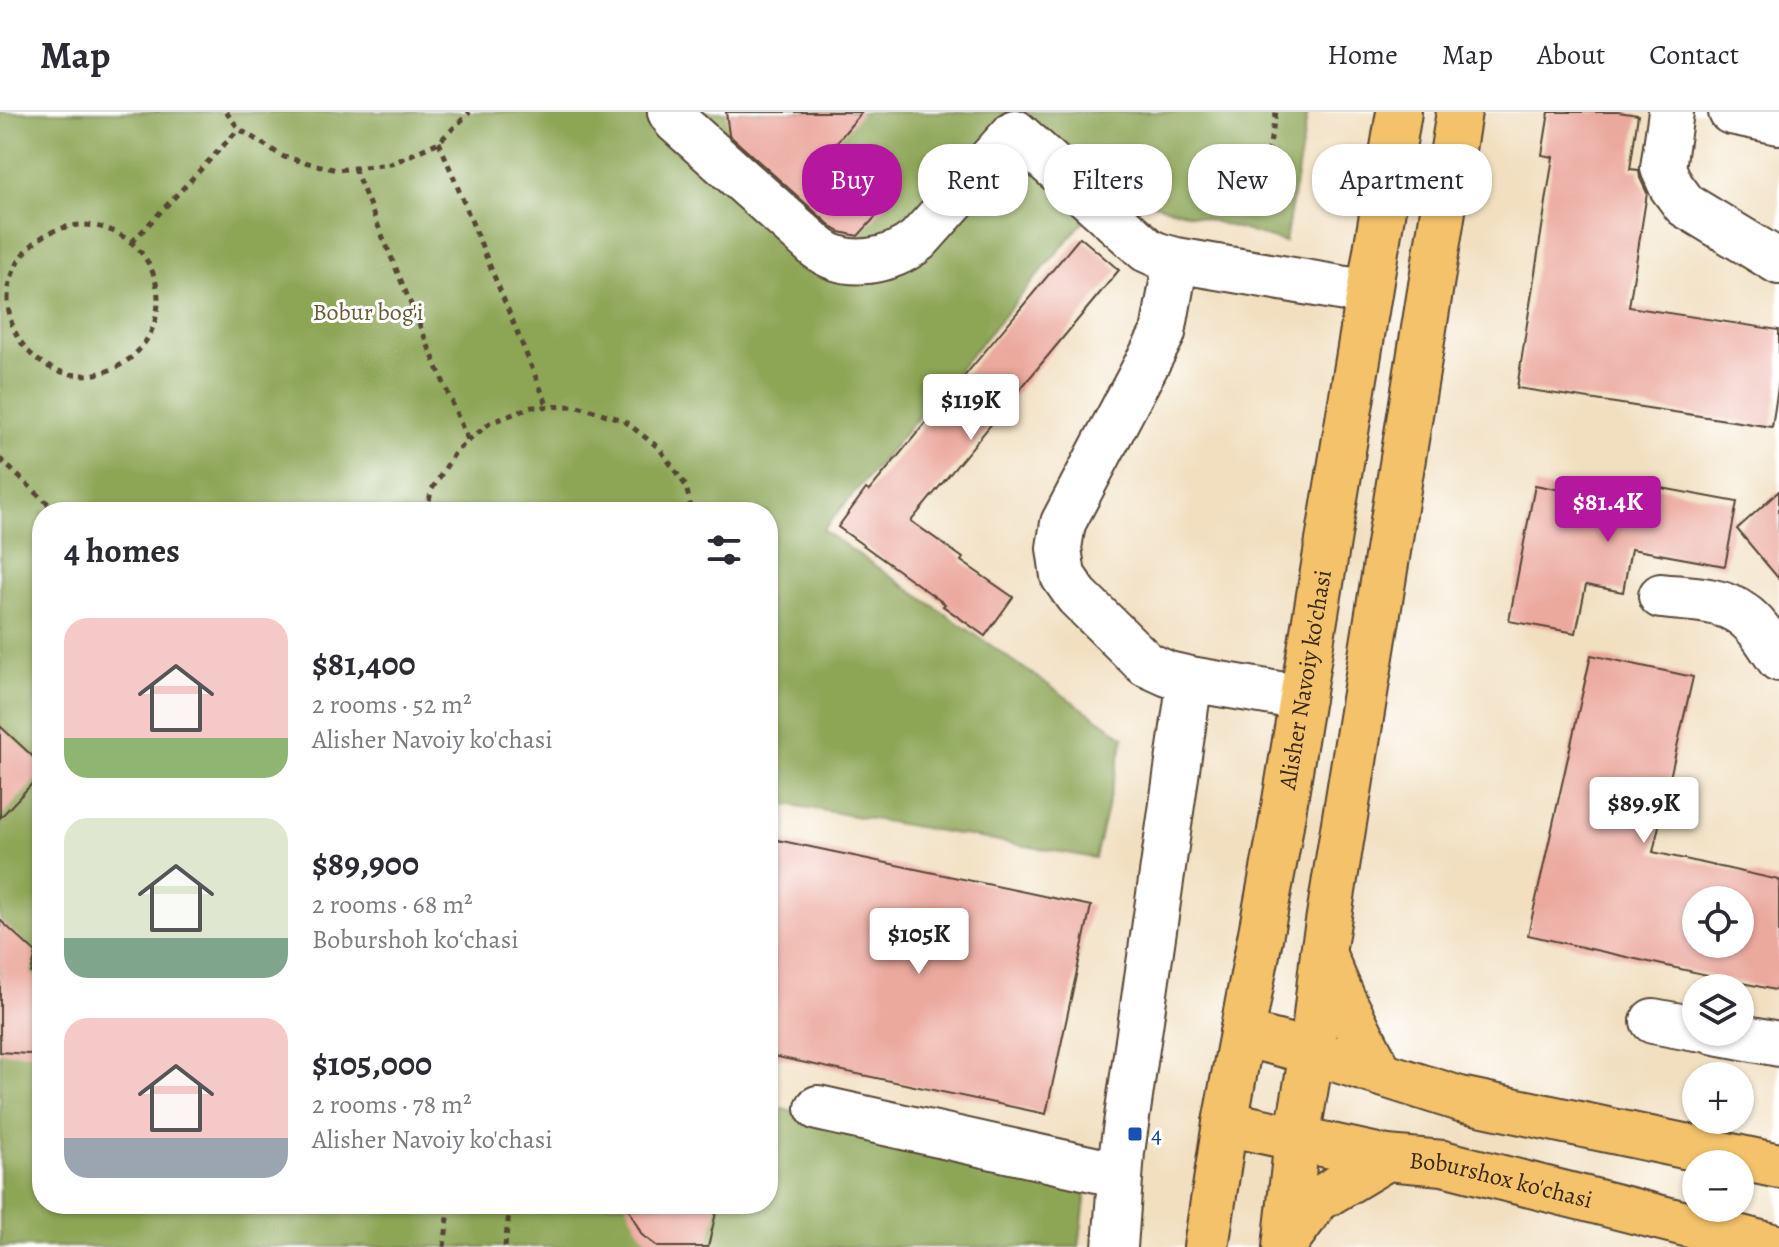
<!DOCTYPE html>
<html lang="en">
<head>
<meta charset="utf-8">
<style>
  body { margin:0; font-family:Alegreya,serif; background:#f2f2f3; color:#2b2b33; height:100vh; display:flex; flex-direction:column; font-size:30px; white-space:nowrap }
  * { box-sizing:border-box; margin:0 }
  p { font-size:26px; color:#7c7c81 }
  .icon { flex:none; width:44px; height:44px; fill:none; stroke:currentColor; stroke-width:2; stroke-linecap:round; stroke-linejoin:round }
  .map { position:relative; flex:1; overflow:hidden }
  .drawer { position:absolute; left:32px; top:390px; width:746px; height:712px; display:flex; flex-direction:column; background:#fff; border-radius:32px; box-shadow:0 2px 6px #0004 }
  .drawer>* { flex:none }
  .banner { position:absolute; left:802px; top:32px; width:760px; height:72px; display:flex; gap:16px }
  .buttons { position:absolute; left:1682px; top:774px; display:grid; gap:16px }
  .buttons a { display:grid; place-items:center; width:72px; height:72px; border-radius:50%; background:#fff; box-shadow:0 2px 6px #0004; font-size:40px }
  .price { position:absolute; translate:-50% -68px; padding:0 18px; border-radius:8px; background:#fff; color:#222; font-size:26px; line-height:52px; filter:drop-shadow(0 2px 4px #0008) }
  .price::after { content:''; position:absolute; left:50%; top:48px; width:24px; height:18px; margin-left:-12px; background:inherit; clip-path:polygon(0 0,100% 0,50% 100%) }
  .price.on { background:#b5179e; color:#fff }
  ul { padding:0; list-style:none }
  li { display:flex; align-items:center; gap:24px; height:200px; padding:0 32px }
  li span { display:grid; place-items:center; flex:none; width:224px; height:160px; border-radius:24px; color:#555 }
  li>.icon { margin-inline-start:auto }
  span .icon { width:96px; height:96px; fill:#fffc; stroke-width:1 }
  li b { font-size:34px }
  h2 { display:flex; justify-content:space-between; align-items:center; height:96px; padding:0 32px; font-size:34px }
  .tag { padding:0 28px; border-radius:32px; background:#fff; box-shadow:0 2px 6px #0004; font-size:28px; line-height:72px }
  .tag.on { background:#b5179e; color:#fff }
  header { display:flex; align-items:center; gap:48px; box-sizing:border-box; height:112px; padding:0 40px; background:#fff; border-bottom:2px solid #e1e1e2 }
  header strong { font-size:38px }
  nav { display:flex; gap:44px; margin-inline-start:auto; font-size:28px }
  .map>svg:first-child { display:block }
  .forest { fill:#8da657; stroke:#64683a; stroke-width:2 }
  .building { fill:#eba89d; fill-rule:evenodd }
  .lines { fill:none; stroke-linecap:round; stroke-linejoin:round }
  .minor-casing { stroke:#564536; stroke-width:48 }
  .major-casing { stroke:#564536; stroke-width:48 }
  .path { stroke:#564536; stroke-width:5; stroke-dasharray:6 6; stroke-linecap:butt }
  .minor { stroke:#fff; stroke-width:44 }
  .major { stroke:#f3c26a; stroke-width:44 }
  .transit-dot { fill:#1a4fb4; stroke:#fff; stroke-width:3 }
  .labels { text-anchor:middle; stroke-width:6; stroke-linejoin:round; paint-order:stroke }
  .park-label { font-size:24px; fill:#655e35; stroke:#fff }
  .street-label { font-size:24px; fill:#3b2a1e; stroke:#fff }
  .transit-label { font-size:24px; fill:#164399; stroke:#fff; text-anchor:start }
</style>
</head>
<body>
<header>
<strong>Map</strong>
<nav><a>Home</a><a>Map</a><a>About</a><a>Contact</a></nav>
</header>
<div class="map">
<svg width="1779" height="1135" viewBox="0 0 1779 1135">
  <rect width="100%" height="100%" fill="#fff"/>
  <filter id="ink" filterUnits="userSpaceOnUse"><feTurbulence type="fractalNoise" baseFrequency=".0125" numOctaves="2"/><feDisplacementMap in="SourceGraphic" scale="16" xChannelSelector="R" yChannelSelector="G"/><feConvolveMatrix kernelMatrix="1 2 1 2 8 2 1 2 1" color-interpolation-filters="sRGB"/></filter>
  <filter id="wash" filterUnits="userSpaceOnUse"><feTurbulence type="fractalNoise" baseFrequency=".006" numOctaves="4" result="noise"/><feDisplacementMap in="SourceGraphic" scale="32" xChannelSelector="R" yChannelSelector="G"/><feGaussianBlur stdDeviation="1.8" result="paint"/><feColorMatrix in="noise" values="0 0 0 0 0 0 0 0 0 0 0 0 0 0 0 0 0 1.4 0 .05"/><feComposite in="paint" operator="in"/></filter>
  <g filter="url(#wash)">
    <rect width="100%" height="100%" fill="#f1dfc0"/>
    <path class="forest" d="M 0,0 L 1308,0 L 1285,130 L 1109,79 L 823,418 L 1124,625 L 1095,746 L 768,689 L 768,400 L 42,400 L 42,1092 L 768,1092 L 768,993 L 1086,1080 L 1079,1135 L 0,1135 Z"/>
    <g id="blocks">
      <path class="building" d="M 726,0 L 862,0 L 831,37 L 890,89 L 858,124 L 840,120 L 833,116 L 729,23 Z
        M 1549,0 L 1618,0 L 1638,3 L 1630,57 L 1639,58 L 1640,66 L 1647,81 L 1629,195 L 1779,218 L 1779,269 L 1772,315 L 1517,276 L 1553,45 L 1542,43 Z
        M 1080,125 L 1119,158 L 911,409 L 963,446 L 961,449 L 1013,485 L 985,524 L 943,494 L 945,492 L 838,415 L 866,377 L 869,379 Z
        M 1608,366 L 1737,390 L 1725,454 L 1631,437 L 1623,480 L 1586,473 L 1576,521 L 1509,509 L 1535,373 L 1604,386 Z
        M 1779,379 L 1779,467 L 1737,417 Z
        M 1591,543 L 1693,565 L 1653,740 L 1779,768 L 1779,879 L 1528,823 ZM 1696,788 L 1740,788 L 1740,832 L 1696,832 Z
        M 0,614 L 42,653 L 42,661 L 0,706 Z
        M 768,726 L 1091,794 L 1046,1002 L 768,943 Z
        M 0,808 L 36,841 L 31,861 L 42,871 L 42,943 L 0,940 Z
        M 626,1092 L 718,1092 L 708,1135 L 658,1135 L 642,1123 Z"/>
    </g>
  </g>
  <g filter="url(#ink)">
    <use href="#blocks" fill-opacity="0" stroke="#564536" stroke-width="2"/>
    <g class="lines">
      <defs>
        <path id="minor" d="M 670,0 L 676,9 L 818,136 C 847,159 891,150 918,128 L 1015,20 L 1147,138 L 1158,143 L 1176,148
          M 1671,0 L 1663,56 L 1671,74 L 1685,93 L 1779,150
          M 1731,0 L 1779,10
          M 1661,484 C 1687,487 1720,486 1742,502 C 1758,513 1768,531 1779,547
          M 1302,586 L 1190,567 L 1168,562 L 1146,552 L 1077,484 L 1063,464 L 1059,436 L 1063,411 L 1163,221 L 1176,148 L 1369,181
          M 1653,909 L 1696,917
          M 1715,920 L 1779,932
          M 818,996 L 1120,1063
          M 1115,1135 L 1122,1040 L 1190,567"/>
        <g id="major">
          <path d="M 1323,841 L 1343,887 L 1381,962"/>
          <path d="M 1242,922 L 1312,940 L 1460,987 L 1779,1054"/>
          <path id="s1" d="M 1225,1011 L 1387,1046 L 1443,1051 L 1777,1135"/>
          <path d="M 1286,1130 L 1317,1088 L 1387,1046"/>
          <path id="s2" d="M 1206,1135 L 1225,1011 L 1278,731 L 1399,0"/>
          <path d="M 1285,1135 L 1297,1027 L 1312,940 L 1323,841 L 1459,0"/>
        </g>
      </defs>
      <use href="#minor" class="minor-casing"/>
      <use href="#major" class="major-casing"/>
      <path class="path" d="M 226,0 L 239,17 L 284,45 L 337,58 L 391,52 L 439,30 L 470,0
        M 439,30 L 548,295
        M 354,56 L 468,329
        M 1259,89 L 1276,0
        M8 188a75 75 0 1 1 150 0a75 75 0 1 1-150 0Z
        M 132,130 L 239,17
        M 0,347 L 57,400
        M 426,400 L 432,377 L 456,339 L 490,311 L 532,295 L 578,294 L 623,308 L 659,336 L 686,374 L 692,400
        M 444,1135 L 450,1092
        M 505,1135 L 510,1092"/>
      <use href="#minor" class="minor"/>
      <use href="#major" class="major"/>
    </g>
  </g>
  <rect class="transit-dot" x="1127" y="1014" width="16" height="16" rx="4"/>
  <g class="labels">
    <g class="park-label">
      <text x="368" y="208">Bobur bog'i</text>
    </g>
    <g class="street-label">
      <text dy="8" stroke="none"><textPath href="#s2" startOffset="576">Alisher Navoiy ko'chasi</textPath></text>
      <text dy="8" stroke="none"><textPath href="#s1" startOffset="282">Boburshox ko'chasi</textPath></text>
    </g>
    <g class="transit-label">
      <text x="1151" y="1030">4</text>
    </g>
  </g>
</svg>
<div class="buttons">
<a><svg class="icon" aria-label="locate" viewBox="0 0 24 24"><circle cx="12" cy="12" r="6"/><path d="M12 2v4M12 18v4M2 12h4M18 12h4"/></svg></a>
<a><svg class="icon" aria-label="layers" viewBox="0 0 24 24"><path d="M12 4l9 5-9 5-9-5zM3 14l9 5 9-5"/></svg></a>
<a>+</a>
<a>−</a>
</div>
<b class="price" style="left:971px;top:330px">$119K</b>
<b class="price on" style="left:1608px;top:432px">$81.4K</b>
<b class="price" style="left:1644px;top:733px">$89.9K</b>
<b class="price" style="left:919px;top:864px">$105K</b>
<div class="banner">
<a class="tag on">Buy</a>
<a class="tag">Rent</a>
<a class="tag">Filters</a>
<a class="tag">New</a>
<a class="tag">Apartment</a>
</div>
<section class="drawer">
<h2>4 homes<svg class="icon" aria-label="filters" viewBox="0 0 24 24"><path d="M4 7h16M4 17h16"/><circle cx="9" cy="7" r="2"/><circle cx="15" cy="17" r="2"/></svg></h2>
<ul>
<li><span style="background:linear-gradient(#f6c9c9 75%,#8fb573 0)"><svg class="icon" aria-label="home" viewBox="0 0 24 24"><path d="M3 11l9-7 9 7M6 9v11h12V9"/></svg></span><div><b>$81,400</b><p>2 rooms · 52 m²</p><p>Alisher Navoiy ko'chasi</p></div></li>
<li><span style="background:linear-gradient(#dfe7d0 75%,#7fa58c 0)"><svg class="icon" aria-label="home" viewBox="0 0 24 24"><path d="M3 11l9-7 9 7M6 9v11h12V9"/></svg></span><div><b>$89,900</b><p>2 rooms · 68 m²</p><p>Boburshoh koʻchasi</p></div></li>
<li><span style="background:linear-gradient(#f6c9c9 75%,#9aa5b1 0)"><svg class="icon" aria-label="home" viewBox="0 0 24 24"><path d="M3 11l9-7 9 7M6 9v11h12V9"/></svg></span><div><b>$105,000</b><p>2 rooms · 78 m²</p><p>Alisher Navoiy ko'chasi</p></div></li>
</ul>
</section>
</div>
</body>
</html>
